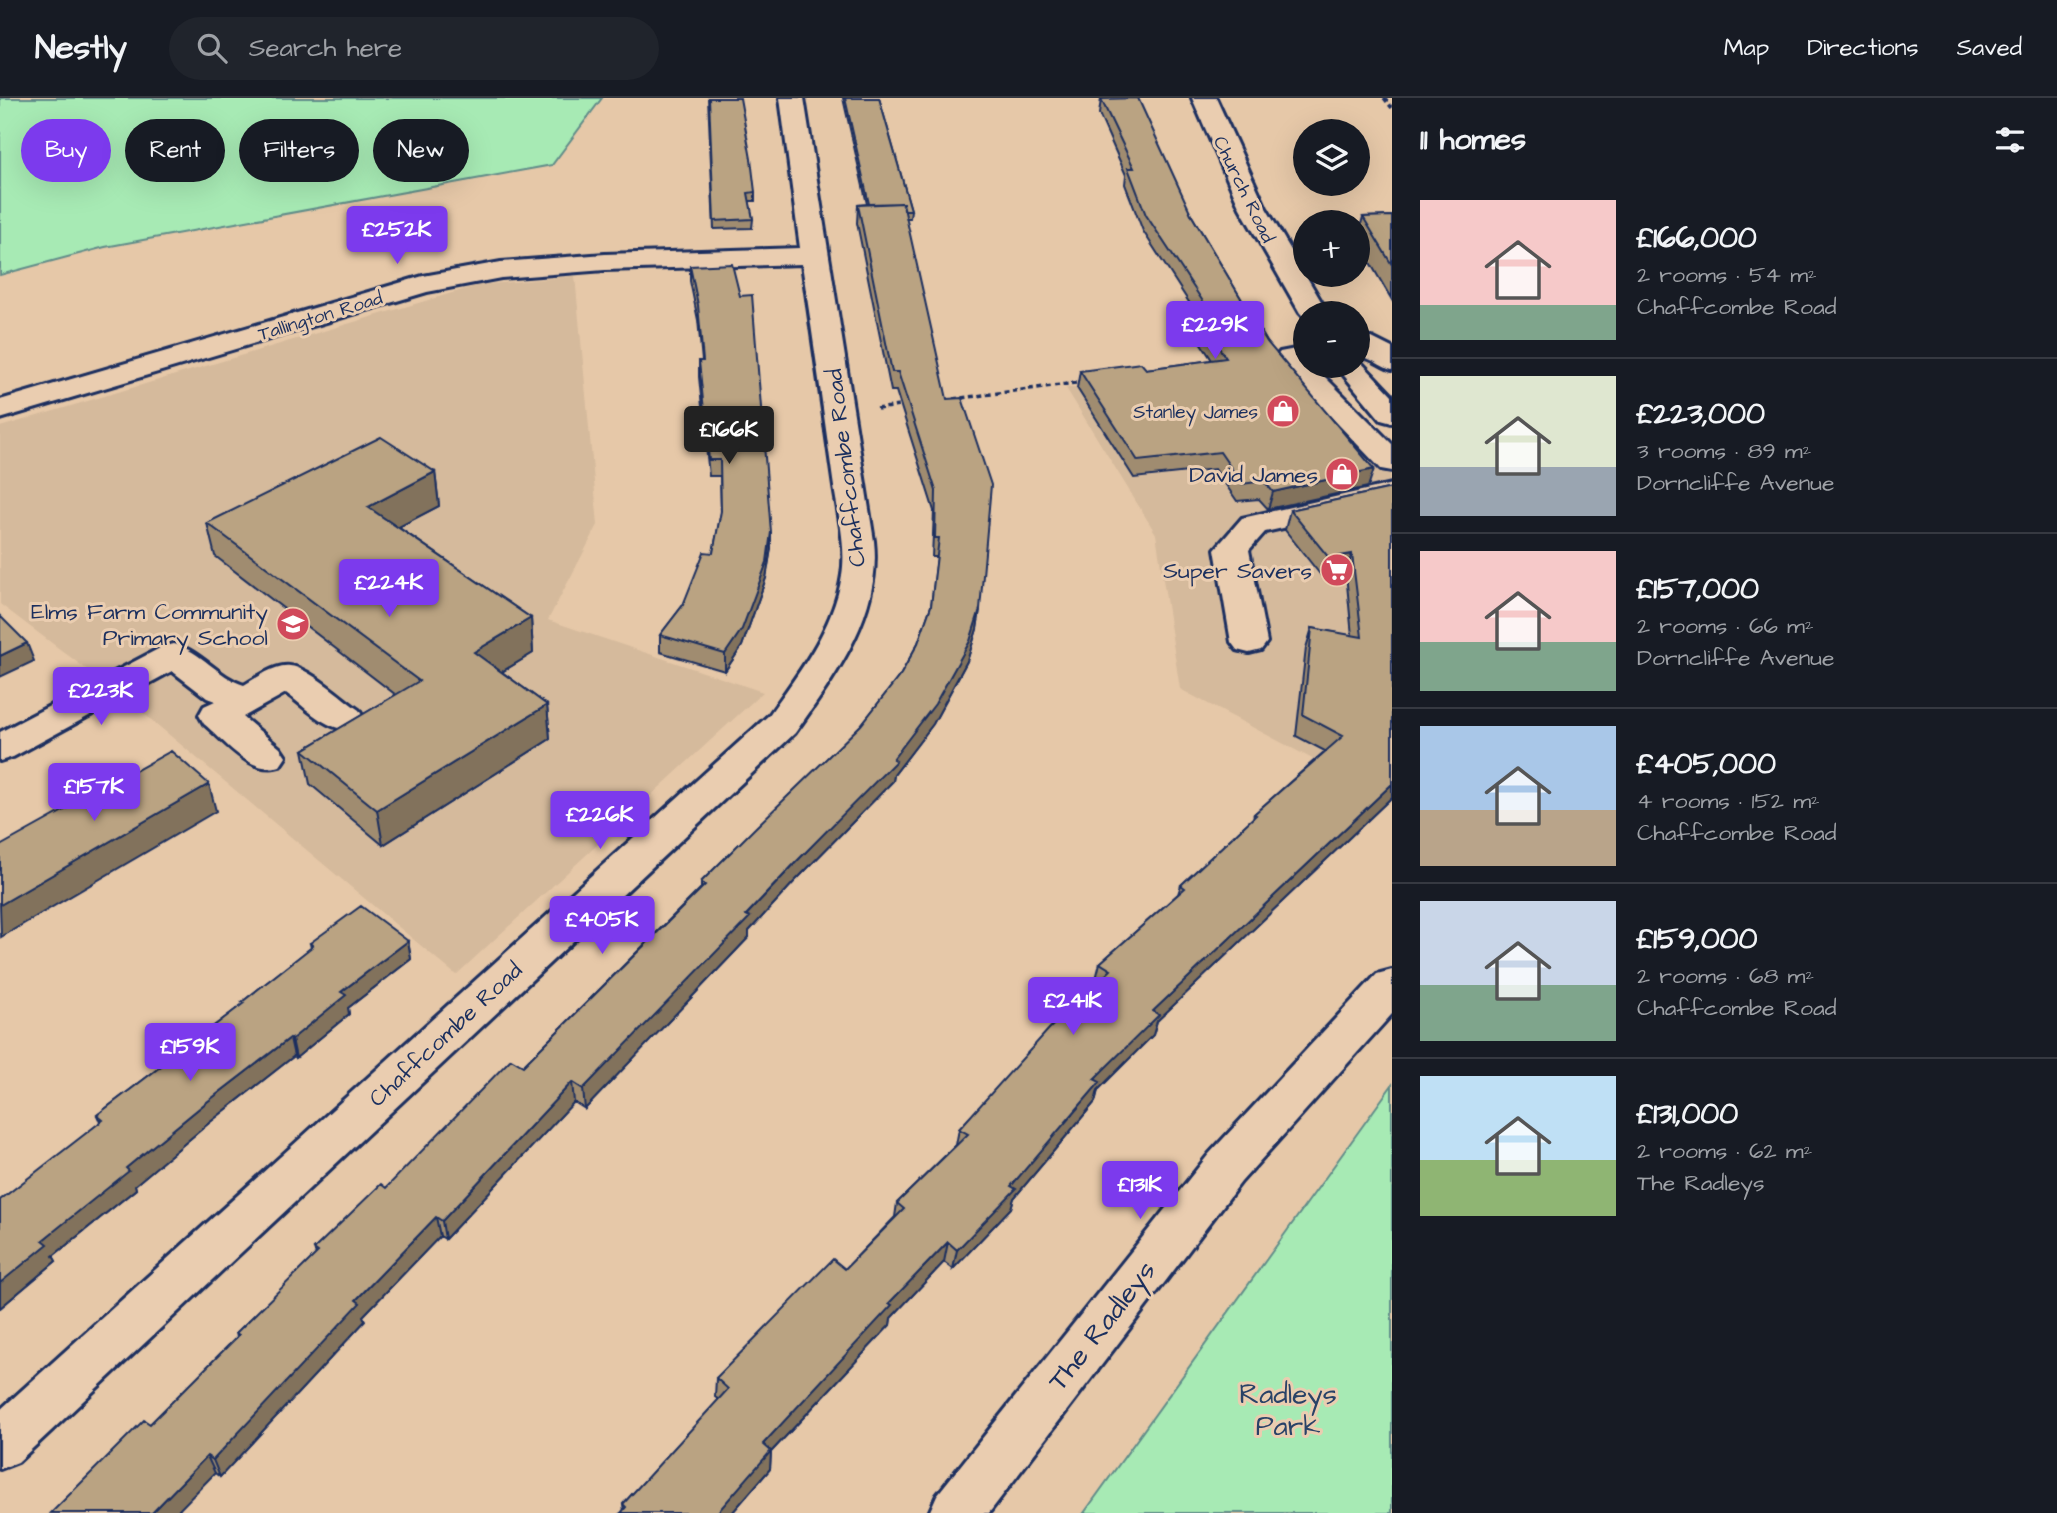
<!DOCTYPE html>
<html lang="en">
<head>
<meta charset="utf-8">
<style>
  body { margin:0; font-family:"Architects Daughter",sans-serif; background:#20242c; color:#f1f3f6; height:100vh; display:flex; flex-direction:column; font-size:26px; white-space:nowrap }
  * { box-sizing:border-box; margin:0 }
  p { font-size:23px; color:#9ea1a6 }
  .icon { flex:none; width:38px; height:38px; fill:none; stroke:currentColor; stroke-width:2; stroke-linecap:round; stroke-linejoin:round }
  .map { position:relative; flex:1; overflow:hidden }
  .side { display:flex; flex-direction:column; background:#171b24; width:665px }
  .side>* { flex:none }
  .top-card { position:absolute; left:21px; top:21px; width:665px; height:63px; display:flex; gap:14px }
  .controls { position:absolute; left:1293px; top:21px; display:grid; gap:14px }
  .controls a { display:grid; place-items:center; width:77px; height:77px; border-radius:50%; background:#171b24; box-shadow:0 7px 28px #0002; font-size:35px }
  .price { position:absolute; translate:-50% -60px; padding:0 16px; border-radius:7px; background:#7c3aed; color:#fff; font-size:23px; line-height:46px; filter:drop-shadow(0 2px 4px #0008) }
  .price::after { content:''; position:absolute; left:50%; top:42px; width:21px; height:16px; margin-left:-10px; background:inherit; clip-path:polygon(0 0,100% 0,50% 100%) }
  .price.active { background:#222; color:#fff }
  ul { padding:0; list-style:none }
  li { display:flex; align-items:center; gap:21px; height:175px; padding:0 28px }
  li+li { border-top:2px solid #363941 }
  li span { display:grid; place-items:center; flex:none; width:196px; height:140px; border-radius:0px; color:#555 }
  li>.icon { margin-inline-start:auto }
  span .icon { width:84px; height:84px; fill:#fffc; stroke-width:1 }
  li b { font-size:30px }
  h2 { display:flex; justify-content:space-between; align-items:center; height:84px; padding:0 28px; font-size:30px }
  .tag { padding:0 24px; border-radius:32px; background:#171b24; box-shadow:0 7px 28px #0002; font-size:24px; line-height:63px }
  .tag.active { background:#7c3aed; color:#fff }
  header { display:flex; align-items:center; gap:42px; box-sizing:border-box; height:98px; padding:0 35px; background:#171b24; border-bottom:2px solid #363941 }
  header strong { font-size:33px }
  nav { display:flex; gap:38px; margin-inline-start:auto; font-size:24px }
  .search { width:490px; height:63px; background:#20242c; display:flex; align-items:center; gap:18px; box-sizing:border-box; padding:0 24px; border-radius:38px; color:#9ea1a6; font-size:26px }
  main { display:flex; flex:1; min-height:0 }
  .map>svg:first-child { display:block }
  .built { fill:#d5ba9c }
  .green { fill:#a7eab4; stroke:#618c89; stroke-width:2 }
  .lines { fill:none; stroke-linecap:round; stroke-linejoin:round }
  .minor-casing { stroke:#1b2f5e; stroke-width:6 }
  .path { stroke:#1b2f5e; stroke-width:3.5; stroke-dasharray:5 3.5; stroke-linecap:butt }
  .minor { fill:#eacdb0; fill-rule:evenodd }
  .wall { fill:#a08c70; stroke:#1b2f5e; stroke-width:2 }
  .shaded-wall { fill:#82725b; stroke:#1b2f5e; stroke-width:2 }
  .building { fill:#baa382; stroke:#1b2f5e; stroke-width:2 }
  .labels { text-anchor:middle; stroke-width:6; stroke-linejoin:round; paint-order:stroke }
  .far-street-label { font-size:19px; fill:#1b2f5e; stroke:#eacdb0 }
  .far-poi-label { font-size:19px; fill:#1b2f5e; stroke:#eacdb0; text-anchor:end }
  .street-label { font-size:23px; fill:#1b2f5e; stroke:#eacdb0 }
  .poi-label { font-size:23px; fill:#1b2f5e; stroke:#eacdb0; text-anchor:end }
  .near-street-label { font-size:28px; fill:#1b2f5e; stroke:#eacdb0 }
  .near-park-label { font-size:28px; fill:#294267; stroke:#eacdb0 }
</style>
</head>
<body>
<header>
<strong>Nestly</strong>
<div class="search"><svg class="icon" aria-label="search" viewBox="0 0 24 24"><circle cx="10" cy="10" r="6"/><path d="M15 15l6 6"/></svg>Search here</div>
<nav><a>Map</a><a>Directions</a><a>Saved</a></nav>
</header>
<main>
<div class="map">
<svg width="1392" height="1415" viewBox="0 0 1392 1415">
  <rect width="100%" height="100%" fill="#e6c8a8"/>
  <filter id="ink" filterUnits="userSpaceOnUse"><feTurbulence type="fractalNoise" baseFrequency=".0143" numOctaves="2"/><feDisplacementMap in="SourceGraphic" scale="14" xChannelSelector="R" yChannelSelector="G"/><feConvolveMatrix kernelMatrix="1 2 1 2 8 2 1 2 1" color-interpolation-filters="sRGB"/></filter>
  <g filter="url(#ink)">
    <path class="built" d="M 575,178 L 598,427 L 548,522 L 763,594 L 456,877 L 130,604 L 0,506 L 0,329 L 479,187 Z
      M 1284,253 L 1363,354 L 1392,378 L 1392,703 L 1180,591 L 1156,436 L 1066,290 L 1137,282 Z"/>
    <path class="green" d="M 0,0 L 602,0 L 552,67 L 105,149 L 0,177 Z
      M 1392,987 L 1392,1415 L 1084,1415 Z"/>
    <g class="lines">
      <defs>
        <path id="minor" d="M 780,0 L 804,0 L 874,443 C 882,516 835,578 795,635 L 18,1364 L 0,1371 L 0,1312 L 769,617 C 799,575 834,530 842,477 C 847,447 837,412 833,382 C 823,310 813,238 802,166 L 605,172 L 501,180 L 427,194 L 0,321 L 0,302 L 423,178 L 501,164 L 605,156 L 800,150 Z
          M 1192,0 L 1216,0 L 1266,110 L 1328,215 L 1306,215 L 1306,221 L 1300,215 L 1240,110 Z
          M 1372,240 L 1392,250 L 1392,272 C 1380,269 1371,258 1358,259 L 1358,241 Z
          M 1306,249 L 1306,268 L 1314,268 L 1392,346 L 1392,373 L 1381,371 L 1275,260 L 1280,254 Z
          M 1358,261 L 1392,297 L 1392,325 L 1381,322 L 1336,268 L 1358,268 Z
          M 1392,386 L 1392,406 L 1265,434 L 1249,452 L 1267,544 L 1261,552 L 1249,555 L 1237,552 L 1231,544 L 1215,451 L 1242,420 Z
          M 174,546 C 201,553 218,579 244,587 C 257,580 275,566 290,568 C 308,569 343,601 359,612 L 364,621 L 359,630 C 331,638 308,611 286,595 L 243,619 L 280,650 L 286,659 L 280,668 C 250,677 226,644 204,626 L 199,617 L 204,608 L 215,603 L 207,600 L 172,573 L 13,659 L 0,663 L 0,634 L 162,549 Z
          M 1392,872 L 1392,916 L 1241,1084 L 989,1415 L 929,1415 L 937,1397 L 1209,1056 L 1377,876 Z"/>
      </defs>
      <use href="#minor" class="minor-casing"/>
      <path class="path" d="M 1384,0 L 1392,10
        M 953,301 L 1083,284
        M 877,311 L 906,307"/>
      <use href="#minor" class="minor"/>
    </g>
    <path class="wall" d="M 708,0 L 755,94 L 755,103 L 749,103 L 753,121 L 752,130 L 714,131 Z
      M 843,0 L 879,0 L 911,112 L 910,120 L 906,120 L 980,511 L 977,531 L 967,563 L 933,626 L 894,677 L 893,683 L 794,784 L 749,833 L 749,839 L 585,1011 L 574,1004 L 445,1141 L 440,1138 L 363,1218 L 365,1223 L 220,1379 L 150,1326 L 237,1239 L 236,1235 L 316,1157 L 314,1151 L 386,1090 L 523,968 L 701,790 L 701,784 L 861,627 L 901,576 L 918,545 L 931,508 L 937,459 L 932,459 L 934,413 L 896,293 L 891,293 L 857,125 L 858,107 L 867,106 Z
      M 1101,1 L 1192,118 L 1267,244 L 1368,389 L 1268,411 L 1259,401 L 1237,403 L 1215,371 L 1134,380 L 1077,290 L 1080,273 L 1146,271 L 1212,262 L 1190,229 L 1194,212 L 1143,133 L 1125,86 L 1126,77 L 1099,16 Z
      M 1392,118 L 1392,202 L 1358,144 L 1358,137 L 1363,119 Z
      M 690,168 L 771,450 L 766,480 L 742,548 L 725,573 L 660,554 L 660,537 L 683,507 L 713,455 L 721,415 L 720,378 L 709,378 L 699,279 L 699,263 L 702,263 L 698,222 L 690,183 Z
      M 435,374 L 439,408 L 398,429 L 531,520 L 533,555 L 502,574 L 547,607 L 550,641 L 383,747 L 310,686 L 303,652 L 396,597 L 215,458 L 207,425 Z
      M 1392,390 L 1392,699 L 1157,923 L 1153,937 L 1098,992 L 1095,1004 L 1014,1100 L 1011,1110 L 953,1171 L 944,1164 L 891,1220 L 890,1227 L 771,1354 L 770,1371 L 732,1415 L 621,1415 L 624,1413 L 623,1406 L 719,1302 L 715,1299 L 716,1280 L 845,1171 L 895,1119 L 897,1105 L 956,1047 L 959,1031 L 1096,886 L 1095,885 L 1100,865 L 1178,796 L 1181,787 L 1253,720 L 1254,716 L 1325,653 L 1296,638 L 1306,550 L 1312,530 L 1352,538 L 1346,476 L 1323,480 L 1285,432 L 1290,412 Z
      M 408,843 L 411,861 L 348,910 L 349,916 L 296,960 L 294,958 L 209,1025 L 135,1087 L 136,1091 L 53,1158 L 56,1163 L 0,1210 L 100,1024 L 97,1017 L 243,906 L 242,904 L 311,850 L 310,845 Z"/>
    <path class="shaded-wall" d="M 1374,371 L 1368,389 L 1268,411 L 1273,394 Z
      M 435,374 L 439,408 L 374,442 L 368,409 Z
      M 771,434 L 771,450 L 766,480 L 742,548 L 725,573 L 725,556 Z
      M 1352,456 L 1346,476 L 1323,480 L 1329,460 Z
      M 980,511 L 977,531 L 967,563 L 933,626 L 894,677 L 893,683 L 794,784 L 749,833 L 749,839 L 585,1011 L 583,991 L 893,661 Z
      M 531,520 L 533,555 L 478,588 L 474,554 Z
      M 27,545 L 34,563 L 0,579 L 0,558 Z
      M 547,607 L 550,641 L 383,747 L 377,712 Z
      M 209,686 L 216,713 L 1,839 L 0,807 Z
      M 1392,686 L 1392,699 L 1157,923 L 1153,937 L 1098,992 L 1095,1004 L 1014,1100 L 1011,1110 L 953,1171 L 957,1152 L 1011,1088 L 1094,981 L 1153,913 Z
      M 408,843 L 411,861 L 348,910 L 349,916 L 296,960 L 292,941 L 341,894 Z
      M 290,940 L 294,958 L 209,1025 L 135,1087 L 136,1091 L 53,1158 L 56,1163 L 0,1210 L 0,1185 L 43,1142 L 126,1070 L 203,1007 Z
      M 572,984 L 574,1004 L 445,1141 L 442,1123 Z
      M 436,1119 L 440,1138 L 363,1218 L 365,1223 L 220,1379 L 213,1362 L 356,1202 Z
      M 948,1144 L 944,1164 L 891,1220 L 890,1227 L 771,1354 L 770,1371 L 732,1415 L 717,1415 L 763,1346 L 889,1205 Z
      M 207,1358 L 215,1375 L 176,1415 L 152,1415 Z"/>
    <path class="building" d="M 709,0 L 740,0 L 751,61 L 755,94 L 748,95 L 753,121 L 714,123 Z
      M 845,0 L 879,0 L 911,112 L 904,112 L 903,105 L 869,106 Z
      M 1138,0 L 1192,118 L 1267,244 L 1374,371 L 1273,394 L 1264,383 L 1242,386 L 1220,354 L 1138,363 L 1080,273 L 1141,265 L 1146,271 L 1226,260 L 1193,212 L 1208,211 L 1146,117 L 1128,70 L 1134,70 L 1101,1 Z
      M 903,105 L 947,301 L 962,300 L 991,387 L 980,511 L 970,543 L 935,606 L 893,661 L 896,663 L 796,764 L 746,817 L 750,819 L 583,991 L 572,984 L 442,1123 L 436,1119 L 356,1202 L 360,1205 L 213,1362 L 207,1358 L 152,1415 L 51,1415 L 144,1322 L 150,1326 L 239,1237 L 236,1235 L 318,1154 L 314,1151 L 381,1086 L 386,1090 L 511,961 L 523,968 L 705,787 L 701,784 L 755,730 L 861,627 L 901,576 L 918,545 L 931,508 L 939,440 L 935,440 L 936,393 L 898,274 L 892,274 L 858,107 Z
      M 1392,118 L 1392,167 L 1363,119 Z
      M 732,166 L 740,198 L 752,197 L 771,434 L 767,464 L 742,531 L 725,556 L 660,537 L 683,507 L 704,454 L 713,455 L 721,413 L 720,362 L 709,362 L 699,263 L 703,263 L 698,207 L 690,168 Z
      M 381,339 L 435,374 L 368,409 L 531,520 L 474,554 L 547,607 L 377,712 L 303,652 L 419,583 L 207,425 Z
      M 1392,390 L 1392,686 L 1153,913 L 1159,917 L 1094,981 L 1100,984 L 1011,1088 L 1016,1091 L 957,1152 L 948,1144 L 889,1205 L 892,1207 L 763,1346 L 771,1353 L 717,1415 L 621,1415 L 626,1409 L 623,1406 L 728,1291 L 716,1280 L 833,1161 L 845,1171 L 904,1111 L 897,1105 L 968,1036 L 959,1031 L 1049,931 L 1111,872 L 1100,865 L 1185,790 L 1181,787 L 1256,717 L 1254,716 L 1343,638 L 1303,617 L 1312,530 L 1362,539 L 1352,456 L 1329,460 L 1290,412 Z
      M 0,518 L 27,545 L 0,558 Z
      M 171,653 L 209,686 L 0,807 L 0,748 Z
      M 361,808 L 408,843 L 341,894 L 346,897 L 292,941 L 290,940 L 203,1007 L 126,1070 L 129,1073 L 43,1142 L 48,1146 L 0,1185 L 0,1102 L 103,1022 L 97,1017 L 244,905 L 242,904 L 313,848 L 310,845 Z"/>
  </g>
  <defs>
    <symbol id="shop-disc" viewBox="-11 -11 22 22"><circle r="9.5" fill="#d1495b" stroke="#eacdb0"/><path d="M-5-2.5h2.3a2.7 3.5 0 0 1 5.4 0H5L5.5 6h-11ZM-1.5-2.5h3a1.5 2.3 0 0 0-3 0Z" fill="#fff"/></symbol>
    <symbol id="supermarket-disc" viewBox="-11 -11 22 22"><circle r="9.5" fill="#d1495b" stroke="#eacdb0"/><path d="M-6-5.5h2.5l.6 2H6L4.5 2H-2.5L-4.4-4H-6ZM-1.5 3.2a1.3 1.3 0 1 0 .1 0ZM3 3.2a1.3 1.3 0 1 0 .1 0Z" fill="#fff"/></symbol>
    <symbol id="school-disc" viewBox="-11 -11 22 22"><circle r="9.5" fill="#d1495b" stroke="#eacdb0"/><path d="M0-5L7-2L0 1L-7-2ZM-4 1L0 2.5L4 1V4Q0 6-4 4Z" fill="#fff"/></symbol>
  </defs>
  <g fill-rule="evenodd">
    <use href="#shop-disc" x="1264" y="294" width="38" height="38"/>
    <use href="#shop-disc" x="1323" y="357" width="38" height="38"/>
    <use href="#supermarket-disc" x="1318" y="453" width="38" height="38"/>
    <use href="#school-disc" x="274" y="507" width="38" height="38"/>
  </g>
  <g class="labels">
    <g class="far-street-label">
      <text transform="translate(1245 91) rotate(64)" y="7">Church Road</text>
      <text transform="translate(320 217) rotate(-17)" y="7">Tallington Road</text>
    </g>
    <g class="far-poi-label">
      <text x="1258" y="320">Stanley James</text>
    </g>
    <g class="street-label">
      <text transform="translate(845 370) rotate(-97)" y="8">Chaffcombe Road</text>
      <text transform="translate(445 936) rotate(-43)" y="8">Chaffcombe Road</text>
    </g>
    <g class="poi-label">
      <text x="1318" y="384">David James</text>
      <text x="1312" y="480">Super Savers</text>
      <text x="268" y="521">Elms Farm Community<tspan x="268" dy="26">Primary School</tspan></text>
    </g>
    <g class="near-street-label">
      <text transform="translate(1101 1227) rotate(-52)" y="10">The Radleys</text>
    </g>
    <g class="near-park-label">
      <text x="1288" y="1305">Radleys<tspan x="1288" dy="32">Park</tspan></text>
    </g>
  </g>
</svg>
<div class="controls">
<a><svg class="icon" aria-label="layers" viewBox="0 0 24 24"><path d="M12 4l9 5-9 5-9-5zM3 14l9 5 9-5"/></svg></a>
<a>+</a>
<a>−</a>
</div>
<b class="price" style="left:397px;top:168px">£252K</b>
<b class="price" style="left:1215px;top:263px">£229K</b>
<b class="price active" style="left:729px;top:368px">£166K</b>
<b class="price" style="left:389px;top:521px">£224K</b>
<b class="price" style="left:101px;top:629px">£223K</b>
<b class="price" style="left:94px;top:725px">£157K</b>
<b class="price" style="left:600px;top:753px">£226K</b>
<b class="price" style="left:602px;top:858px">£405K</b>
<b class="price" style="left:1073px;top:939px">£241K</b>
<b class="price" style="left:190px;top:985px">£159K</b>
<b class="price" style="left:1140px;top:1123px">£131K</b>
<div class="top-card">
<a class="tag active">Buy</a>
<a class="tag">Rent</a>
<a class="tag">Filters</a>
<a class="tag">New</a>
</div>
</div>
<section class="side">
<h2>11 homes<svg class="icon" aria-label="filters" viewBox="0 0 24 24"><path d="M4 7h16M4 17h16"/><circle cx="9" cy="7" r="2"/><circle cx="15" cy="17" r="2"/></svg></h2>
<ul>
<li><span style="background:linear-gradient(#f6c9c9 75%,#7fa58c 0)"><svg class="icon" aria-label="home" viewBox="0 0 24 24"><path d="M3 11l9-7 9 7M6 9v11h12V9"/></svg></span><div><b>£166,000</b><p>2 rooms · 54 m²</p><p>Chaffcombe Road</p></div></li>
<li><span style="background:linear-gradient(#dfe7d0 65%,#9aa5b1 0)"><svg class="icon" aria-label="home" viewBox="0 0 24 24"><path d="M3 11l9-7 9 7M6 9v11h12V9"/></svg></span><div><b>£223,000</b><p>3 rooms · 89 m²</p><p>Dorncliffe Avenue</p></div></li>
<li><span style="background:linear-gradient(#f6c9c9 65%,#7fa58c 0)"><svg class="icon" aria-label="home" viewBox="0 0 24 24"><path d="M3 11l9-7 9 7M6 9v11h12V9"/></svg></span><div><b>£157,000</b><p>2 rooms · 66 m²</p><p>Dorncliffe Avenue</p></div></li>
<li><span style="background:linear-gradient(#a9c7e8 60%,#b9a48a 0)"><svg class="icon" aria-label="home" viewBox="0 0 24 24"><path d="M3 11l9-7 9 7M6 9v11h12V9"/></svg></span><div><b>£405,000</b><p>4 rooms · 152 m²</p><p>Chaffcombe Road</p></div></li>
<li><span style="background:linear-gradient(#c9d6e8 60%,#7fa58c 0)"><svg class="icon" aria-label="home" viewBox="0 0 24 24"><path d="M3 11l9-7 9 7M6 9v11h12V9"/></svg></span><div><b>£159,000</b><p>2 rooms · 68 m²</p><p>Chaffcombe Road</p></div></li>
<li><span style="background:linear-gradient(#bfe0f5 60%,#8fb573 0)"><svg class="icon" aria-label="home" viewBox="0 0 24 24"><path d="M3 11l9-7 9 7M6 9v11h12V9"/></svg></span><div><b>£131,000</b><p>2 rooms · 62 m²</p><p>The Radleys</p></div></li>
</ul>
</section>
</main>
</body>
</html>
